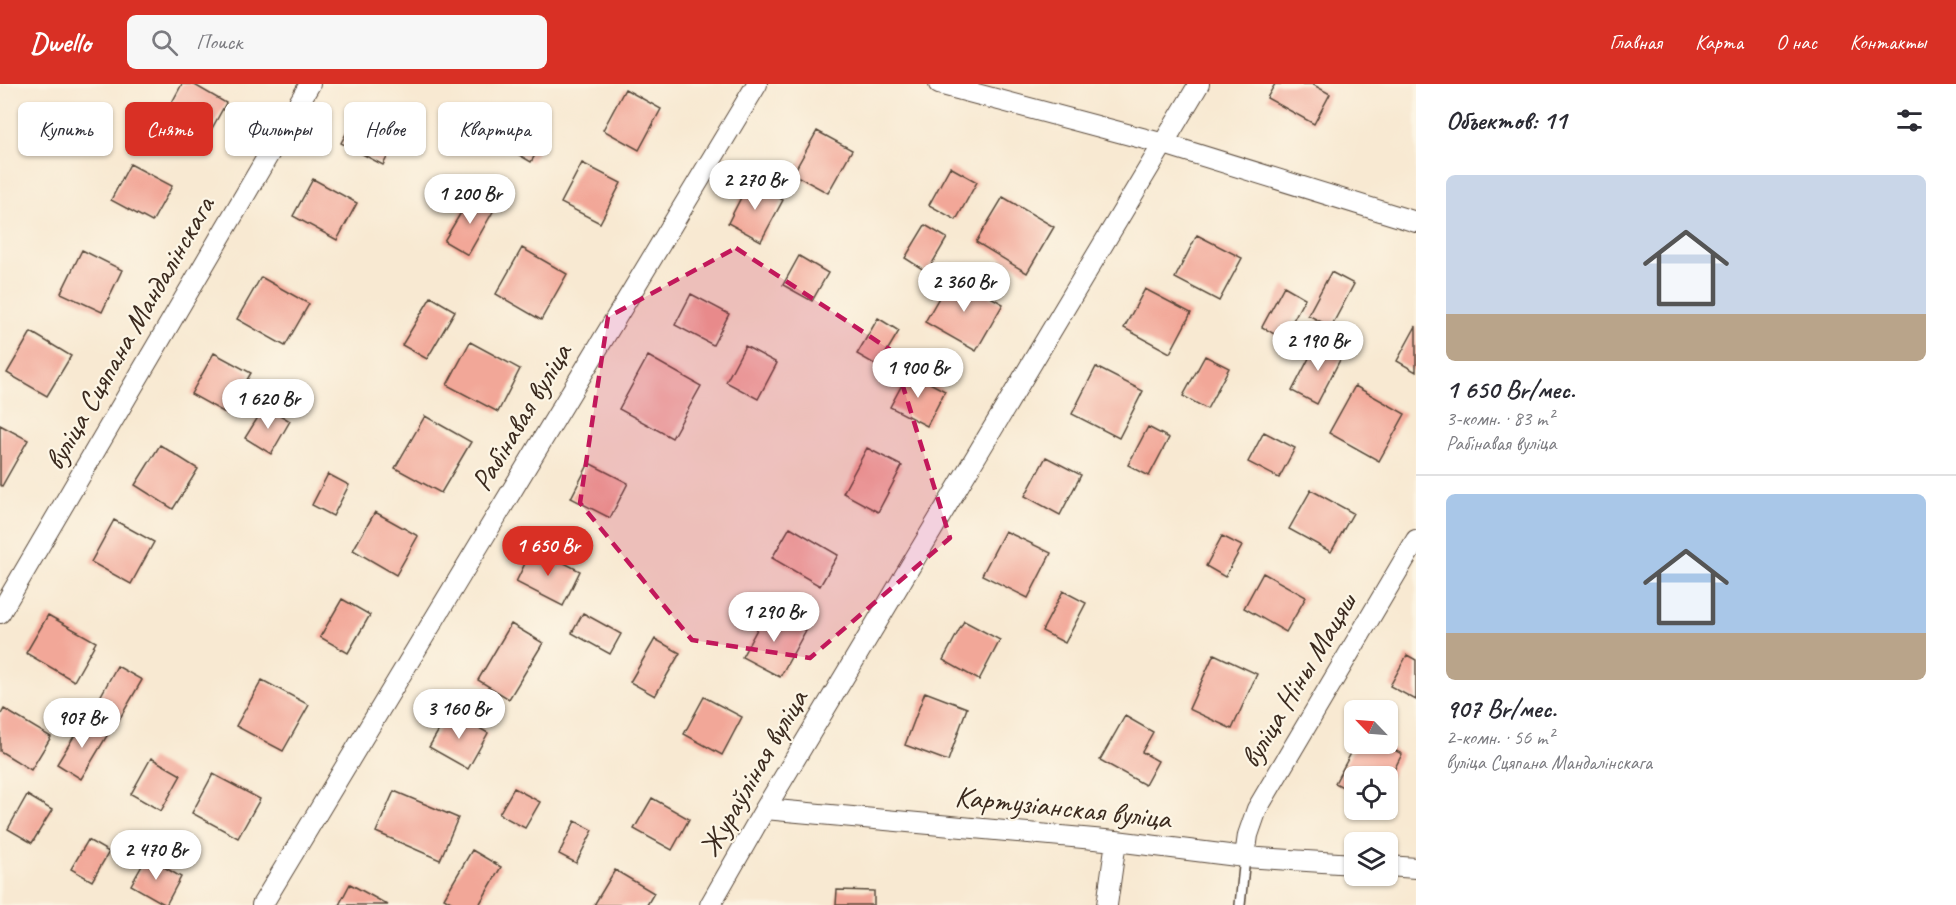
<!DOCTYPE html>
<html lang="ru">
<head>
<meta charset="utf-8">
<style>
  body { margin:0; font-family:Caveat,sans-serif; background:#f7f7f7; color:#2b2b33; height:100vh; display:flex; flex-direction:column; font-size:22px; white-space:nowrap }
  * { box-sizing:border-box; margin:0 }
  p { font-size:20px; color:#7c7c81 }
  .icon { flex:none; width:33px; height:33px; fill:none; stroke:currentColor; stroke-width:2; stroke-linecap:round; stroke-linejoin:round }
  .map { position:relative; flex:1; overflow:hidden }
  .details { display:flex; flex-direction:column; background:#fff; width:540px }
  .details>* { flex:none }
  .banner { position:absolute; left:18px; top:18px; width:570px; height:54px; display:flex; gap:12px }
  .needle { width:39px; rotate:295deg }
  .buttons { position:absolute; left:1344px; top:616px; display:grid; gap:12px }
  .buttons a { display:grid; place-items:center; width:54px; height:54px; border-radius:9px; background:#fff; box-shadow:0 2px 4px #0004; font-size:30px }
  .price { position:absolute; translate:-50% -51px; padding:0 14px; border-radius:21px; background:#fff; color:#222; font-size:20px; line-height:39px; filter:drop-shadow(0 2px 3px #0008) }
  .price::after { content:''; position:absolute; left:50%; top:36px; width:18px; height:14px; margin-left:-9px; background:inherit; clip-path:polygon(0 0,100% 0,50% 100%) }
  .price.active { background:#d93025; color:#fff }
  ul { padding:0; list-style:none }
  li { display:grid; align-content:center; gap:12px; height:318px; padding:0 30px }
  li+li { border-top:2px solid #e1e1e2 }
  li span { display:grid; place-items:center; height:186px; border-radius:9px; color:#555 }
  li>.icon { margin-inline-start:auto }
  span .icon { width:108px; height:108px; fill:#fffc; stroke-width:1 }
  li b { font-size:26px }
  h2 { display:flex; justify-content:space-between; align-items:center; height:72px; padding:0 30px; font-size:26px }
  .chip { padding:0 21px; border-radius:9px; background:#fff; box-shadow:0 2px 4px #0004; font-size:21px; line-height:54px }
  .chip.active { background:#d93025; color:#fff }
  header { display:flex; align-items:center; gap:36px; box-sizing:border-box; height:84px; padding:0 30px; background:#d93025; color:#fff }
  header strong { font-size:28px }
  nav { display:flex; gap:33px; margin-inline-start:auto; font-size:21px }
  .search { width:420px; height:54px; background:#f7f7f7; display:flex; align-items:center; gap:15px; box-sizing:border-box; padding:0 21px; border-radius:9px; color:#7c7c81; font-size:22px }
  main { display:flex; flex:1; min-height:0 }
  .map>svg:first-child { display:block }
  .building { fill:#f2a798 }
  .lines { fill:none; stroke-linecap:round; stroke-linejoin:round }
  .lane-casing { stroke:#574739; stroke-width:12 }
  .street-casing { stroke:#574739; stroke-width:22 }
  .lane { stroke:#fff; stroke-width:9 }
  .street { stroke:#fff; stroke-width:20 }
  .marked { fill:#c2185b; fill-opacity:0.2; stroke:#c2185b; stroke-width:4.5; stroke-dasharray:12 8; stroke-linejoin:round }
  .labels { text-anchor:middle; stroke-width:4.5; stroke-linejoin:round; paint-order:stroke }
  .street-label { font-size:30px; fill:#3b2a1e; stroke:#fcf5e5 }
</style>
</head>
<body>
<header>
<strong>Dwello</strong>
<div class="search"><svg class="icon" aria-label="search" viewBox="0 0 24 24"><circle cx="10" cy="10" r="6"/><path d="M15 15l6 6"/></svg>Поиск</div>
<nav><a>Главная</a><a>Карта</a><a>О нас</a><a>Контакты</a></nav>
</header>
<main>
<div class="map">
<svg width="1416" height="821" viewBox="0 0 1416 821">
  <rect width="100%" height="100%" fill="#fcf5e5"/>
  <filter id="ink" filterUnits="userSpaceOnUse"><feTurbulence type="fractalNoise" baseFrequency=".0167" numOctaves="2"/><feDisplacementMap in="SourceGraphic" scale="12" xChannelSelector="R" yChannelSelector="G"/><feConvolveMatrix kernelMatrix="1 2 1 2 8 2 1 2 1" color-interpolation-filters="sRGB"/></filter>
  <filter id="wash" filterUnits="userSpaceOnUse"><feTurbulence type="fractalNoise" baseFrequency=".008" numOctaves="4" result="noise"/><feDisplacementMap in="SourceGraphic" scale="24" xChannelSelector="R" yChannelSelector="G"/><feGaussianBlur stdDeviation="1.35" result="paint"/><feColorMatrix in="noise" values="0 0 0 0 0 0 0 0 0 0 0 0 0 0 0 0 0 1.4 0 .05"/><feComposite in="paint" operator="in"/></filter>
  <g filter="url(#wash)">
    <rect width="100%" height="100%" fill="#f8e9d2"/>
    <g id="blocks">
      <path class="building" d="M 182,0 L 193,0 L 226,19 L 210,48 L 169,24 Z
        M 1275,0 L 1312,0 L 1330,10 L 1314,40 L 1267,14 Z
        M 625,5 L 661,25 L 639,66 L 603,46 Z
        M 384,22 L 407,35 L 383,81 L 341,59 L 359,26 L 377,36 Z
        M 526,36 L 548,49 L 531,78 L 509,65 Z
        M 817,47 L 852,66 L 828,109 L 793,90 Z
        M 582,79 L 621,99 L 600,139 L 561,119 Z
        M 130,80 L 172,102 L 152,138 L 111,116 Z
        M 950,83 L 977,98 L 956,136 L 929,121 Z
        M 313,95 L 357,119 L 337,156 L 293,132 Z
        M 749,98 L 783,116 L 761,157 L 728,139 Z
        M 472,110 L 495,124 L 468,171 L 444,157 Z
        M 1003,113 L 1054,143 L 1027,189 L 976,158 Z
        M 925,141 L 947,154 L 927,188 L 905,174 Z
        M 1197,151 L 1242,174 L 1219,217 L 1175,194 Z
        M 522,164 L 567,190 L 541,236 L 496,210 Z
        M 82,166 L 122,186 L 102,228 L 61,209 Z
        M 799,172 L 828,189 L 812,217 L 783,201 Z
        M 1331,188 L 1354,200 L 1331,243 L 1308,231 Z
        M 952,191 L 1003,220 L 976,267 L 925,238 Z
        M 261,193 L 309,220 L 285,262 L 237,235 Z
        M 1284,202 L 1305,214 L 1283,255 L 1262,243 Z
        M 1145,205 L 1191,229 L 1170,269 L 1124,244 Z
        M 691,210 L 729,230 L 713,261 L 675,241 Z
        M 431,213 L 455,227 L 427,275 L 402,261 Z
        M 878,234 L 899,247 L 878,282 L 857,270 Z
        M 1416,242 L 1416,288 L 1397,277 Z
        M 31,248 L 71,272 L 47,312 L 7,289 Z
        M 1319,255 L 1344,268 L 1317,320 L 1292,307 Z
        M 470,258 L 520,285 L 498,328 L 447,301 Z
        M 745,262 L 777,279 L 758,315 L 726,298 Z
        M 214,269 L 251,289 L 227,330 L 191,310 Z
        M 648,272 L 701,302 L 672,354 L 619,325 Z
        M 1205,272 L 1229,284 L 1207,325 L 1183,312 Z
        M 1096,283 L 1143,307 L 1119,354 L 1072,330 Z
        M 909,288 L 945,307 L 927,342 L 890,323 Z
        M 1355,302 L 1405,330 L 1379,377 L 1329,349 Z
        M 265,322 L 290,337 L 271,370 L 245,354 Z
        M 425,332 L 471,358 L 441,409 L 395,384 Z
        M 0,341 L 28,356 L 2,402 L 0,401 Z
        M 1148,343 L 1169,354 L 1149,392 L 1128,381 Z
        M 1264,348 L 1295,364 L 1279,394 L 1248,378 Z
        M 160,361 L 198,385 L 173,425 L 135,401 Z
        M 867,364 L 902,382 L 878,428 L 843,409 Z
        M 1046,373 L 1081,391 L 1060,431 L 1025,412 Z
        M 589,379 L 628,399 L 610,434 L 571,414 Z
        M 328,390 L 349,401 L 333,432 L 312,421 Z
        M 1311,406 L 1353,429 L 1331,468 L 1289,445 Z
        M 375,428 L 418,452 L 396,491 L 353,466 Z
        M 114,436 L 154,458 L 131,500 L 91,478 Z
        M 790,443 L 838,471 L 820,502 L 772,474 Z
        M 1005,447 L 1051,469 L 1028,514 L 982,491 Z
        M 1222,452 L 1242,462 L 1225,493 L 1206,482 Z
        M 533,463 L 580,487 L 563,522 L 516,498 Z
        M 1263,489 L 1306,513 L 1286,548 L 1244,524 Z
        M 1063,507 L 1086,519 L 1065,559 L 1042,547 Z
        M 342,515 L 370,531 L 348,569 L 320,553 Z
        M 768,525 L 806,546 L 780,593 L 742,573 Z
        M 583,529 L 621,550 L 610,570 L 572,549 Z
        M 48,531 L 96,558 L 74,597 L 26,569 Z
        M 964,537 L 1000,556 L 979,596 L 943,576 Z
        M 511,540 L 543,559 L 509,615 L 478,596 Z
        M 655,555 L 680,569 L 655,612 L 630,598 Z
        M 1214,570 L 1257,590 L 1232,645 L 1189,625 Z
        M 1407,571 L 1416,576 L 1416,616 L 1390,602 Z
        M 117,582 L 142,596 L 116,641 L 92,628 Z
        M 262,596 L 309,621 L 283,667 L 236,642 Z
        M 925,608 L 967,624 L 948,677 L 905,661 Z
        M 704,613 L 742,633 L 722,671 L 684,650 Z
        M 4,625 L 51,653 L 31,686 L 0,667 L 0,632 Z
        M 450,627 L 488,649 L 468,685 L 429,663 Z
        M 1125,632 L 1153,648 L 1142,668 L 1158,677 L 1145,701 L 1100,676 Z
        M 84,636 L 108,650 L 81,695 L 57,680 Z
        M 1356,660 L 1383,660 L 1402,670 L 1388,698 L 1388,693 L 1354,693 L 1354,709 L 1335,699 Z
        M 151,674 L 181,691 L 161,727 L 131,710 Z
        M 213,690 L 260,715 L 238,754 L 192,729 Z
        M 514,704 L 540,718 L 525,744 L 499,730 Z
        M 394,707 L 458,734 L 440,776 L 376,748 Z
        M 27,711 L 52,726 L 32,759 L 8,745 Z
        M 652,714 L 689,735 L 672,766 L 634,745 Z
        M 575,737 L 593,746 L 576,779 L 559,770 Z
        M 88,756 L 109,768 L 92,797 L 71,785 Z
        M 472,766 L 501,783 L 479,821 L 456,821 L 444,814 Z
        M 147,773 L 181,793 L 166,821 L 131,801 Z
        M 615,786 L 654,809 L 647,821 L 594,821 Z
        M 350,800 L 388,821 L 339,821 Z
        M 837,806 L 874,807 L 874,821 L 836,821 Z"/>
    </g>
  </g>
  <g filter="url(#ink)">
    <use href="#blocks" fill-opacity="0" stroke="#574739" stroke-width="1.5"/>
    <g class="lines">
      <defs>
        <path id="lane" d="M 1240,821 L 1245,773"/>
        <path id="street" d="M 939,0 L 1164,60 L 1416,138
          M 0,529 L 310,0
          M 765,725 L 1116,757 L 1245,773 L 1354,780
          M 1245,773 L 1248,751 L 1257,725 L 1416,456
          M 1388,782 L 1416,784
          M 262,821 L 757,0
          M 710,821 L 765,725 L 1199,0
          M 1107,821 L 1116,757"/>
      </defs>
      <use href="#lane" class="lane-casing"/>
      <use href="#street" class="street-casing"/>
      <use href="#lane" class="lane"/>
      <use href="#street" class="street"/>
    </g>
  </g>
  <path class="marked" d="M 736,164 L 892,267 L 950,454 L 810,574 L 692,556 L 580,419 L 608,233 Z"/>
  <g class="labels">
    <g class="street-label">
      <text transform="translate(129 249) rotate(-60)" y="10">вуліца Сцяпана Мандалінскага</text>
      <text transform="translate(521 333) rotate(-59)" y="10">Рабінавая вуліца</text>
      <text transform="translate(1298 596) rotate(-59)" y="10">вуліца Ніны Мацяш</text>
      <text transform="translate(753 689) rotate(-60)" y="10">Жураўліная вуліца</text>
      <text transform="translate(1063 723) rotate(6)" y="10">Картузіанская вуліца</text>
    </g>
  </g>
</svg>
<div class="buttons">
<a><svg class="needle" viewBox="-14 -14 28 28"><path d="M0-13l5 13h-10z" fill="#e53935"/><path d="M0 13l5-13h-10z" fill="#7c7c81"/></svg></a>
<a><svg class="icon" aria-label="locate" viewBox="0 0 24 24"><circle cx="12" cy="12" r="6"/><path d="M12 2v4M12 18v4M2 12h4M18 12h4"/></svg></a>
<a><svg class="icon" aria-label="layers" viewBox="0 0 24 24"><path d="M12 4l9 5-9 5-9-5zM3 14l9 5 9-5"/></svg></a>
</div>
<b class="price" style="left:755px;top:127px">2 270 Br</b>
<b class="price" style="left:470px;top:141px">1 200 Br</b>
<b class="price" style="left:964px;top:229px">2 360 Br</b>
<b class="price" style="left:1318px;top:288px">2 190 Br</b>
<b class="price" style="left:918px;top:315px">1 900 Br</b>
<b class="price" style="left:268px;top:346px">1 620 Br</b>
<b class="price active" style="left:548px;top:493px">1 650 Br</b>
<b class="price" style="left:774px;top:559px">1 290 Br</b>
<b class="price" style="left:459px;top:656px">3 160 Br</b>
<b class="price" style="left:82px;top:665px">907 Br</b>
<b class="price" style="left:156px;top:797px">2 470 Br</b>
<div class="banner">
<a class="chip">Купить</a>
<a class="chip active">Снять</a>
<a class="chip">Фильтры</a>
<a class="chip">Новое</a>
<a class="chip">Квартира</a>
</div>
</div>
<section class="details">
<h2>Объектов: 11<svg class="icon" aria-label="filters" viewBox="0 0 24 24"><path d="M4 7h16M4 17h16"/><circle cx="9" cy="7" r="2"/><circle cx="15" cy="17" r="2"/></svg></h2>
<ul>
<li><span style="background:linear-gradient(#c9d6e8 75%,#b9a48a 0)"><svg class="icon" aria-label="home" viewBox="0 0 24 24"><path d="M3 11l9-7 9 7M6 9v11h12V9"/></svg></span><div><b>1 650 Br/мес.</b><p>3-комн. · 83 m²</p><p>Рабінавая вуліца</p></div></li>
<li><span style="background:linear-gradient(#a9c7e8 75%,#b9a48a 0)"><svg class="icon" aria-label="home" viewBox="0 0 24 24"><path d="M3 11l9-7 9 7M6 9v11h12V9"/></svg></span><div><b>907 Br/мес.</b><p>2-комн. · 56 m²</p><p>вуліца Сцяпана Мандалінскага</p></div></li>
</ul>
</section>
</main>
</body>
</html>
